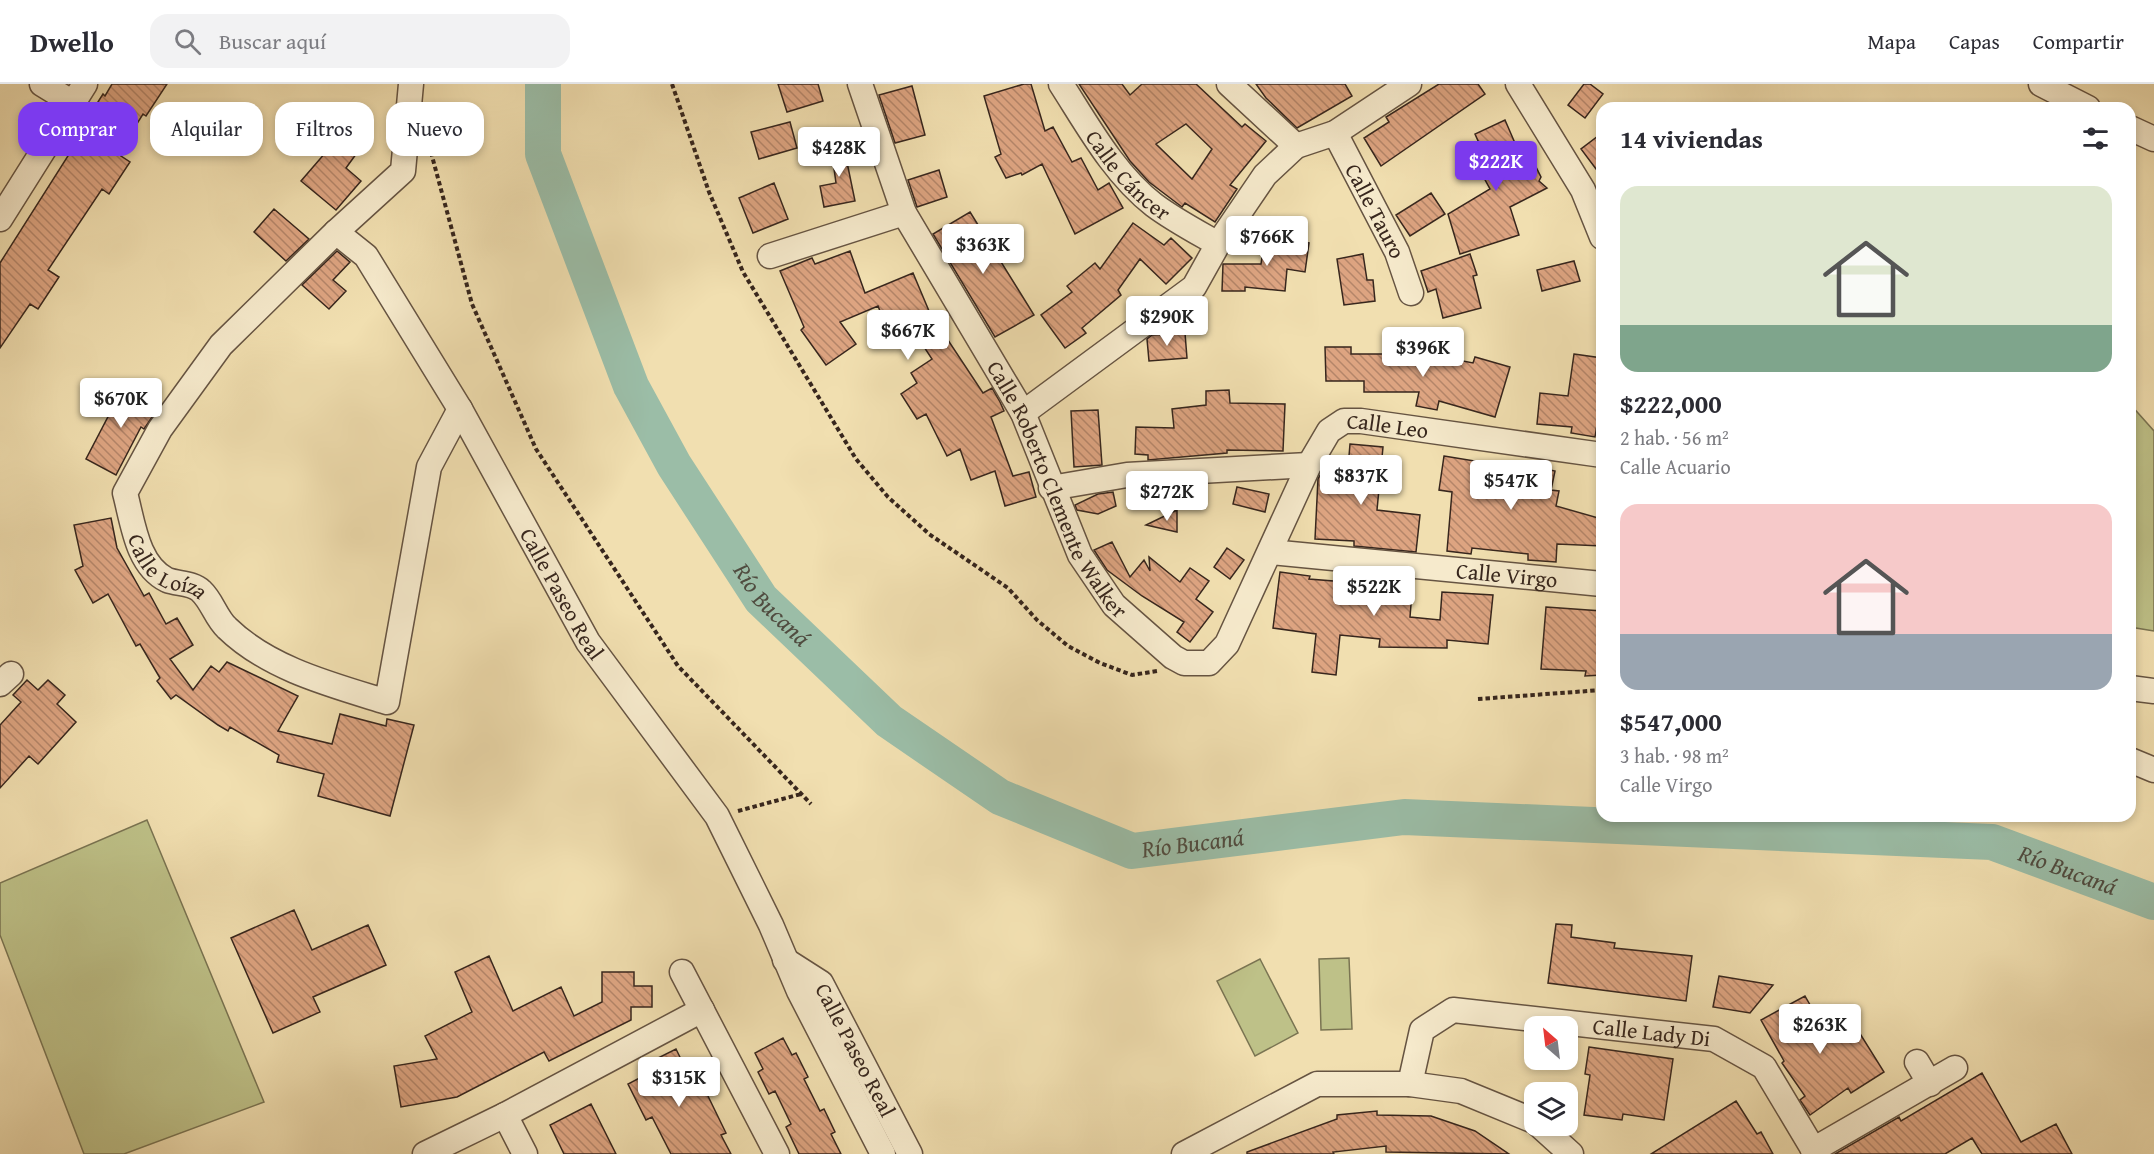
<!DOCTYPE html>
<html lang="es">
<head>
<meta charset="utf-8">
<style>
  body { margin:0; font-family:"Gentium Book Plus",serif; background:#f2f2f3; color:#2b2b33; height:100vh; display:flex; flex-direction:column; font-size:22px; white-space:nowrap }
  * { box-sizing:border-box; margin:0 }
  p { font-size:20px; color:#7c7c81 }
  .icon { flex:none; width:33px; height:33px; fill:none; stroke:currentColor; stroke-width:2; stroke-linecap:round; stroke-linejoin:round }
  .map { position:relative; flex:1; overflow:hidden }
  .drawer { position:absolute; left:1596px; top:18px; width:540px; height:720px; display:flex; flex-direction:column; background:#fff; border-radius:18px; box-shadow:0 3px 9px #0003 }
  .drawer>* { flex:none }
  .banner { position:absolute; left:18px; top:18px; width:570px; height:54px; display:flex; gap:12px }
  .needle { width:39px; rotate:332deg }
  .fabs { position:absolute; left:1524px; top:932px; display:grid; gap:12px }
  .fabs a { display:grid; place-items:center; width:54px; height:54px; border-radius:12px; background:#fff; box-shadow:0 3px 9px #0003; font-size:30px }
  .price { position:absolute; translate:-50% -51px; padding:0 14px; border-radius:6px; background:#fff; color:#222; font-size:20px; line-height:39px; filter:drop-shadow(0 2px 3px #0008) }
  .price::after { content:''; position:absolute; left:50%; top:36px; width:18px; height:14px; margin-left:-9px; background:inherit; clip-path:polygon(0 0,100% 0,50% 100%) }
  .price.current { background:#7c3aed; color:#fff }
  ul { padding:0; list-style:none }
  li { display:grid; align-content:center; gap:12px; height:318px; padding:0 24px }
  li span { display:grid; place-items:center; height:186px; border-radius:18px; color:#555 }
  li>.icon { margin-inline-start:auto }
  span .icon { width:108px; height:108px; fill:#fffc; stroke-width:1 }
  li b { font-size:26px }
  h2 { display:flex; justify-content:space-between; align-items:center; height:72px; padding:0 24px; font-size:26px }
  .tag { padding:0 21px; border-radius:18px; background:#fff; box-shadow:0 3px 9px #0003; font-size:21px; line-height:54px }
  .tag.current { background:#7c3aed; color:#fff }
  header { display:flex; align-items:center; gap:36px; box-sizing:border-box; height:84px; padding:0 30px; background:#fff; border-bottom:2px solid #e1e1e2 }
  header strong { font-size:28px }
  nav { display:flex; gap:33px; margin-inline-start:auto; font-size:21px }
  .search { width:420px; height:54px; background:#f2f2f3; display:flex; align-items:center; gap:15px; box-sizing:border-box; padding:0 21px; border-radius:18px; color:#7c7c81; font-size:22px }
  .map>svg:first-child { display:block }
  .pitch { fill:#bec188; stroke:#7a7452; stroke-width:1.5 }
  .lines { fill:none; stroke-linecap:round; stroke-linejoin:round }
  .river { stroke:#9bbda7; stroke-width:36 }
  .building { fill:url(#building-back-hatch); stroke:#37261d; stroke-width:1.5; fill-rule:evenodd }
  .minor-casing { stroke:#665442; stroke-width:27 }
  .path { stroke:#37261d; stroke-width:4; stroke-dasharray:4.5 3; stroke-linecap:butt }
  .minor { stroke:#f6eacc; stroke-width:24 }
  .labels { text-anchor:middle; stroke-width:4.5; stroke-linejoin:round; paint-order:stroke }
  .street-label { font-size:22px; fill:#37261d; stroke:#f6eacc }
  .water-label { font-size:24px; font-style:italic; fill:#504c40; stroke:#f6eacc }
</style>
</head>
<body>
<header>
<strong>Dwello</strong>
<div class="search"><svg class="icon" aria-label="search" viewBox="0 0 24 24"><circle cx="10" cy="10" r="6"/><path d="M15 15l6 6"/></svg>Buscar aquí</div>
<nav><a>Mapa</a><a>Capas</a><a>Compartir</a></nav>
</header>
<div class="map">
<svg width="2154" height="1070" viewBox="0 0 2154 1070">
  <defs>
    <pattern id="building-back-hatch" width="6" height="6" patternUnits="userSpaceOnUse" patternTransform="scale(1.5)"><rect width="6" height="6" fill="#dda481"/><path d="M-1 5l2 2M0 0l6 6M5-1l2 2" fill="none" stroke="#b48569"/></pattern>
  </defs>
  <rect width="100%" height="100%" fill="#f1dfb0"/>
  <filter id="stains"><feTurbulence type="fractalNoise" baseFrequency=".00333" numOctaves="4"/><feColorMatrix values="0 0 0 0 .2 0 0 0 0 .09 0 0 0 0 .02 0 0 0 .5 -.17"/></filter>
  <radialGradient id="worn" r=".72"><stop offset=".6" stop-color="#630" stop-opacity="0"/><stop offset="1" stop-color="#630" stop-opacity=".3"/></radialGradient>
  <path class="pitch" d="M 2130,320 L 2154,347 L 2154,547 L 2130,543 Z
    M 147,736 L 264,1018 L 124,1070 L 84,1070 L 0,851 L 0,799 Z
    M 1349,874 L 1352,945 L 1321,946 L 1319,875 Z
    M 1260,875 L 1298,949 L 1255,972 L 1217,897 Z"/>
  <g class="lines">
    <path class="river" id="s1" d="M 543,0 L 543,70 L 631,302 L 674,381 L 761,515 L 889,637 L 1000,713 L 1132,767 L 1404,733 L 1992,758 L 2154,818"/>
  </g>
  <path class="building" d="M 112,0 L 167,0 L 146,32 L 143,30 L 118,70 L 130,78 L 109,110 L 102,105 L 48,186 L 59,193 L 38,225 L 30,220 L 0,264 L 0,179 L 87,42 L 84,40 L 103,10 L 105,12 Z
    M 778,0 L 818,0 L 823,17 L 787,28 Z
    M 1024,0 L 1031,0 L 1045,47 L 1053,43 L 1072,78 L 1081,74 L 1098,106 L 1109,99 L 1123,124 L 1075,150 L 1042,80 L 1022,91 L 1021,89 L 1006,94 L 995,73 L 1001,70 L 984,12 Z
    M 1079,0 L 1122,0 L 1130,11 L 1142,0 L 1196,0 L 1242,43 L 1245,40 L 1266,57 L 1230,101 L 1237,105 L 1215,138 L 1185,119 L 1182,123 L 1149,98 L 1130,77 ZM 1186,40 L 1212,65 L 1192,95 L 1156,60 Z
    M 1256,0 L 1345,0 L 1352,12 L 1297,44 L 1266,14 Z
    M 1439,0 L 1478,0 L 1485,10 L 1381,82 L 1364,54 L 1389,38 L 1386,33 Z
    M 1584,0 L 1590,0 L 1603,10 L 1585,34 L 1568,21 Z
    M 912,2 L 925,51 L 895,59 L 879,11 Z
    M 345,33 L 370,51 L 346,84 L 361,97 L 336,126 L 301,97 L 339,53 L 333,49 Z
    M 1505,36 L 1521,73 L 1529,69 L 1541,93 L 1539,97 L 1547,104 L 1510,123 L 1519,151 L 1460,170 L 1448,130 L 1490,105 L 1483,92 L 1492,88 L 1475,50 Z
    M 790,38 L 797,64 L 759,75 L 751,48 Z
    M 1602,49 L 1602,93 L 1581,65 Z
    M 842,54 L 855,117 L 824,123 L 820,102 L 836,99 L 830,56 Z
    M 939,86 L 947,113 L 917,123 L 908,96 Z
    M 774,99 L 788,135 L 753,149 L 739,114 Z
    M 1431,109 L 1445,130 L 1410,152 L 1396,131 Z
    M 274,125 L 309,155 L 286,177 L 254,148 Z
    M 970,128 L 1034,231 L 995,253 L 933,150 Z
    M 1133,139 L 1164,161 L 1171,154 L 1192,174 L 1166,200 L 1140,175 L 1118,206 L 1121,211 L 1082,244 L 1086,249 L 1065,264 L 1041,231 L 1072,208 L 1067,202 L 1095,179 L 1100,185 Z
    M 1265,153 L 1309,159 L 1305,188 L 1287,185 L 1285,207 L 1245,203 L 1245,207 L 1222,207 L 1223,180 L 1261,180 Z
    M 337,167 L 350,178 L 333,196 L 346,207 L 329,225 L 302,201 Z
    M 850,167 L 865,209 L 913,189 L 940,253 L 944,250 L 983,309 L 992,304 L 1000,318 L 1004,327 L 991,333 L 1013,392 L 1029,388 L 1036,413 L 1005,422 L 995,387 L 971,396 L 960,365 L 947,372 L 926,330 L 917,335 L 901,310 L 917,299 L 911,289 L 932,275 L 911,243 L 890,252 L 878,222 L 840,238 L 856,260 L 826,281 L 801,246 L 804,243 L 780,187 L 812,174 L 815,180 Z
    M 1363,170 L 1367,196 L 1373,196 L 1375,217 L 1344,221 L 1337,175 Z
    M 1470,170 L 1477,191 L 1473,192 L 1481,224 L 1443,234 L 1436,205 L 1428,208 L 1421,187 Z
    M 1574,177 L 1580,197 L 1542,207 L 1537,186 Z
    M 1185,249 L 1187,274 L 1149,277 L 1147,255 L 1152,251 Z
    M 1325,263 L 1351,263 L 1351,270 L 1427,270 L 1473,279 L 1475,273 L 1510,283 L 1495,333 L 1439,317 L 1437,326 L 1416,322 L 1419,308 L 1364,308 L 1364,297 L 1326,297 Z
    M 1574,270 L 1602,274 L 1602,310 L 1595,353 L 1571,349 L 1572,343 L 1537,340 L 1540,309 L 1568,312 Z
    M 123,301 L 159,323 L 144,345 L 141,343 L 116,391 L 86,375 L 112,325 L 109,323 Z
    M 1229,306 L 1230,319 L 1285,320 L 1283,367 L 1227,366 L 1227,369 L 1148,376 L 1148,371 L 1135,370 L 1136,343 L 1174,344 L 1172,325 L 1206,321 L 1206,307 Z
    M 1098,326 L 1102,381 L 1074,383 L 1071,327 Z
    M 1350,360 L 1383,363 L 1377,426 L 1420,431 L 1416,468 L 1354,462 L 1354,457 L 1315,455 L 1318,395 L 1325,382 L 1348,384 Z
    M 1444,372 L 1517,384 L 1518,379 L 1555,387 L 1551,406 L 1559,407 L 1556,422 L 1602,435 L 1602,462 L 1557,460 L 1556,478 L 1528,476 L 1528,470 L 1472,464 L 1471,470 L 1447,467 L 1452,408 L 1439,406 Z
    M 1237,403 L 1269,410 L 1265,428 L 1233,420 Z
    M 1113,408 L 1116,422 L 1098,430 L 1077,426 L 1075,421 L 1098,410 Z
    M 1177,426 L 1177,448 L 1146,441 Z
    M 111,434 L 117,464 L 144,512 L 149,509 L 166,540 L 177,534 L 193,561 L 170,575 L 193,606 L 211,582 L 219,588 L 227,578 L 298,612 L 278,647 L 332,660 L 340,630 L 386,642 L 387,635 L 414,641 L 390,732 L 318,712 L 324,690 L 277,678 L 279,671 L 230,643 L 228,647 L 218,641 L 176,611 L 171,615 L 157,597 L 160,594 L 140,560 L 136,562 L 108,510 L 93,519 L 75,486 L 83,482 L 74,441 Z
    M 1112,458 L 1130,493 L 1144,476 L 1150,487 L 1149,473 L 1180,498 L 1190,484 L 1209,497 L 1196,515 L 1213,528 L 1190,558 L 1177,548 L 1184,538 L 1142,512 L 1107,486 L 1094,466 Z
    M 1227,464 L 1244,476 L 1230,495 L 1214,483 Z
    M 1280,488 L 1310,492 L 1309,495 L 1396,502 L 1395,507 L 1412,508 L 1410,533 L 1440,536 L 1442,508 L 1493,511 L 1488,560 L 1447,556 L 1447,564 L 1379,563 L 1380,555 L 1340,551 L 1336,591 L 1312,588 L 1316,550 L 1273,544 Z
    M 1546,523 L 1602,527 L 1602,591 L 1585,592 L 1586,587 L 1541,585 Z
    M 27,596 L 38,606 L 48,596 L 65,611 L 57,620 L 76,638 L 38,680 L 29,672 L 0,704 L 0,641 L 21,618 L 13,611 Z
    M 294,826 L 312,866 L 368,841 L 386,881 L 313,913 L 320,928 L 273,949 L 231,854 Z
    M 1556,840 L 1572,841 L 1571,853 L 1615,859 L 1614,864 L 1692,872 L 1686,917 L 1548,899 Z
    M 489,872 L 513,927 L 561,903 L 574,932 L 602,918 L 602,888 L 634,888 L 634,902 L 652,902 L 652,923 L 631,923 L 631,936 L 549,977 L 544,968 L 457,1013 L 401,1023 L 394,982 L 437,975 L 425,952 L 472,928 L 455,888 Z
    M 1719,892 L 1773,901 L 1750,929 L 1713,923 Z
    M 1805,912 L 1830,956 L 1854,940 L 1884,988 L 1851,1009 L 1848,1004 L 1810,1031 L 1800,1016 L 1805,1012 L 1782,979 L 1784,977 L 1761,936 Z
    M 783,954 L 792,971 L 796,969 L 808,993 L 804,995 L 820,1027 L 824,1025 L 835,1048 L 831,1050 L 841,1070 L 799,1070 L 786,1043 L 791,1040 L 775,1007 L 769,1010 L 758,988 L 763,985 L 755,969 Z
    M 1589,963 L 1673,975 L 1664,1036 L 1623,1030 L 1622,1036 L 1584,1031 L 1590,991 L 1585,990 Z
    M 676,965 L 698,1010 L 705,1006 L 726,1049 L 721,1051 L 731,1070 L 671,1070 L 652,1033 L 646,1036 L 628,1000 L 651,988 L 646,980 Z
    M 1982,989 L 2021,1058 L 2056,1040 L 2072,1070 L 1982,1070 L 1972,1054 L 1945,1070 L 1835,1070 L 1899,1033 L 1901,1037 Z
    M 1736,1017 L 1757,1050 L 1761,1048 L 1773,1070 L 1651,1070 Z
    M 591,1020 L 616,1070 L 564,1070 L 550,1041 Z
    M 1377,1027 L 1377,1031 L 1431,1032 L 1475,1047 L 1509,1070 L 1386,1068 L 1386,1062 L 1333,1068 L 1334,1070 L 1247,1070 L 1247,1068 L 1337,1035 L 1337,1031 Z"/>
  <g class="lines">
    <defs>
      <g id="minor">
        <path d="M 42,0 L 73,19"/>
        <path id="s2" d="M 411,0 L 403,87 L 336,148 L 221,261 L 160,345 L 125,409 C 133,439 137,481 167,496 C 178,500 193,499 201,507 C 212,517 216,534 227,544 C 269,585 332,601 387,618 L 429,383 L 460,325"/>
        <path id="s3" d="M 860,0 L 904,129 L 1023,329 L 1080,471 L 1114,521 L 1173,573 L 1184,579 L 1209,579 L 1227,560 L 1309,381 L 1329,347 L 1344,337 L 1361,337 L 1602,371"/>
        <path id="s4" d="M 1061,0 C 1088,42 1114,90 1154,121 C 1174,136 1197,148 1218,160"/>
        <path d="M 1229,0 L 1296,62"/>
        <path d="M 1518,0 L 1583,106 L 1602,153"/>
        <path d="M 2041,0 L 2088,24"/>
        <path d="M 2130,44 L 2154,55"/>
        <path id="s5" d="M 1335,49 L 1397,168 L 1411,209"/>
        <path d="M 0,135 L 85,0"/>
        <path id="s6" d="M 336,148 L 366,172 L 460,325 L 588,558 L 717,732 L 771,841 L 799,907 L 883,1070"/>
        <path d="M 770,172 L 904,129"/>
        <path d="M 1023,329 L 1194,203 L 1218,160 L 1265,91 L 1296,62 L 1335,49 L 1409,0"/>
        <path d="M 1051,404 L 1127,391 L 1309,381"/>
        <path id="s7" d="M 1270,468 L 1602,500"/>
        <path d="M 0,600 L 11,590"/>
        <path d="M 2130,604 L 2154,607"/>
        <path d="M 2130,676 L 2154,686"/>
        <path id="s8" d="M 785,876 L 821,899 L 910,1070"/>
        <path d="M 682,888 L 777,1070"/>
        <path d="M 1917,978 L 1930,1000"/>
        <path id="s9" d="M 1410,1000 L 1422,946 L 1453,926 L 1714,955 L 1764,983 L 1816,1070"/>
        <path d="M 505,1031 L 525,1070"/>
        <path d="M 1539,1041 L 1571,1070"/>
        <path d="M 1813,1066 L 1955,984"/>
        <path d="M 425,1070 L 505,1031 L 702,926"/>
        <path d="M 1184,1070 L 1317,1000 L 1410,1000 L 1461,1007 L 1534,1037"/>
      </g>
    </defs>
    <use href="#minor" class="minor-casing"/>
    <path class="path" d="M 672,0 L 709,108 L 743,188 L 856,375 L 888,413 L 929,450 L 1008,504 L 1037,536 L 1068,562 L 1100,579 L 1132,591 L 1157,587
      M 429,61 L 472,220 L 536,365 L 678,582 L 811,720
      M 1478,615 L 1602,606
      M 738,727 L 801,710"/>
    <use href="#minor" class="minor"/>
  </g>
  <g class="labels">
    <g class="street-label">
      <text dy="8" stroke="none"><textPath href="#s4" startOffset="114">Calle Cáncer</textPath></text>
      <text dy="8" stroke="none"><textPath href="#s5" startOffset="88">Calle Tauro</textPath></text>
      <text dy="8" stroke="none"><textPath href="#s3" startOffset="1023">Calle Leo</textPath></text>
      <text dy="8" stroke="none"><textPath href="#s3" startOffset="453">Calle Roberto Clemente Walker</textPath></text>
      <text dy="8" stroke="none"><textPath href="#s2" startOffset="608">Calle Loíza</textPath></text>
      <text dy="8" stroke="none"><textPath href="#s7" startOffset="238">Calle Virgo</textPath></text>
      <text dy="8" stroke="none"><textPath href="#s6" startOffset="429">Calle Paseo Real</textPath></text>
      <text dy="8" stroke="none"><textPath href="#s9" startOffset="292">Calle Lady Di</textPath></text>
      <text dy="8" stroke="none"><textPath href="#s8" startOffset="118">Calle Paseo Real</textPath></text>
    </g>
    <g class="water-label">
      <text dy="8" stroke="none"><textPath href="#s1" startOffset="579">Río Bucaná</textPath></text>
      <text dy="8" stroke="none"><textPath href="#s1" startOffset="1083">Río Bucaná</textPath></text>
      <text dy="8" stroke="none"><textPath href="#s1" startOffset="1965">Río Bucaná</textPath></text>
    </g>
  </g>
  <rect width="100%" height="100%" filter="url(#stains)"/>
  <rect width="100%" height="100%" fill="url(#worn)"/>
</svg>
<div class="fabs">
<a><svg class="needle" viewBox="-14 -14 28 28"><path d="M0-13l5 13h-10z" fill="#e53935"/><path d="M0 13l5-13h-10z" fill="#7c7c81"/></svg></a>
<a><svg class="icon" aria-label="layers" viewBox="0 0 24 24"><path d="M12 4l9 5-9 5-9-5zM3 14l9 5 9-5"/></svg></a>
</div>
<b class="price" style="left:839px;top:94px">$428K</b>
<b class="price current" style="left:1496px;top:108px">$222K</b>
<b class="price" style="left:1267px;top:183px">$766K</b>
<b class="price" style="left:983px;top:191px">$363K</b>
<b class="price" style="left:1167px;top:263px">$290K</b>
<b class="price" style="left:908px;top:277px">$667K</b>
<b class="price" style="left:1423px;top:294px">$396K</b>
<b class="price" style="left:121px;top:345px">$670K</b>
<b class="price" style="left:1361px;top:422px">$837K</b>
<b class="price" style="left:1511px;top:427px">$547K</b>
<b class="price" style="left:1167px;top:438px">$272K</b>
<b class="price" style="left:1374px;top:533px">$522K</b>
<b class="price" style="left:1820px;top:971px">$263K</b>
<b class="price" style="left:679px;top:1024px">$315K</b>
<div class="banner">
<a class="tag current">Comprar</a>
<a class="tag">Alquilar</a>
<a class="tag">Filtros</a>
<a class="tag">Nuevo</a>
</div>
<section class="drawer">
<h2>14 viviendas<svg class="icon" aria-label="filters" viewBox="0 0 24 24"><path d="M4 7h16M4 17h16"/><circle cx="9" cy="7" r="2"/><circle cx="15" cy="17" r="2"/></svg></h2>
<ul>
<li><span style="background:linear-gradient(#dfe7d0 75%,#7fa58c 0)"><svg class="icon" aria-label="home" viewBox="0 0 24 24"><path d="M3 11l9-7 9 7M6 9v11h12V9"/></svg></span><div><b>$222,000</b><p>2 hab. · 56 m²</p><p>Calle Acuario</p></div></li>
<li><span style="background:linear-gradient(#f6c9c9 70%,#9aa5b1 0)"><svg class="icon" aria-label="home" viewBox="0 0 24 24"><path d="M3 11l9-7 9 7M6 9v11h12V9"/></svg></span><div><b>$547,000</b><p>3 hab. · 98 m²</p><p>Calle Virgo</p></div></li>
</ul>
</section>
</div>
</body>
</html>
